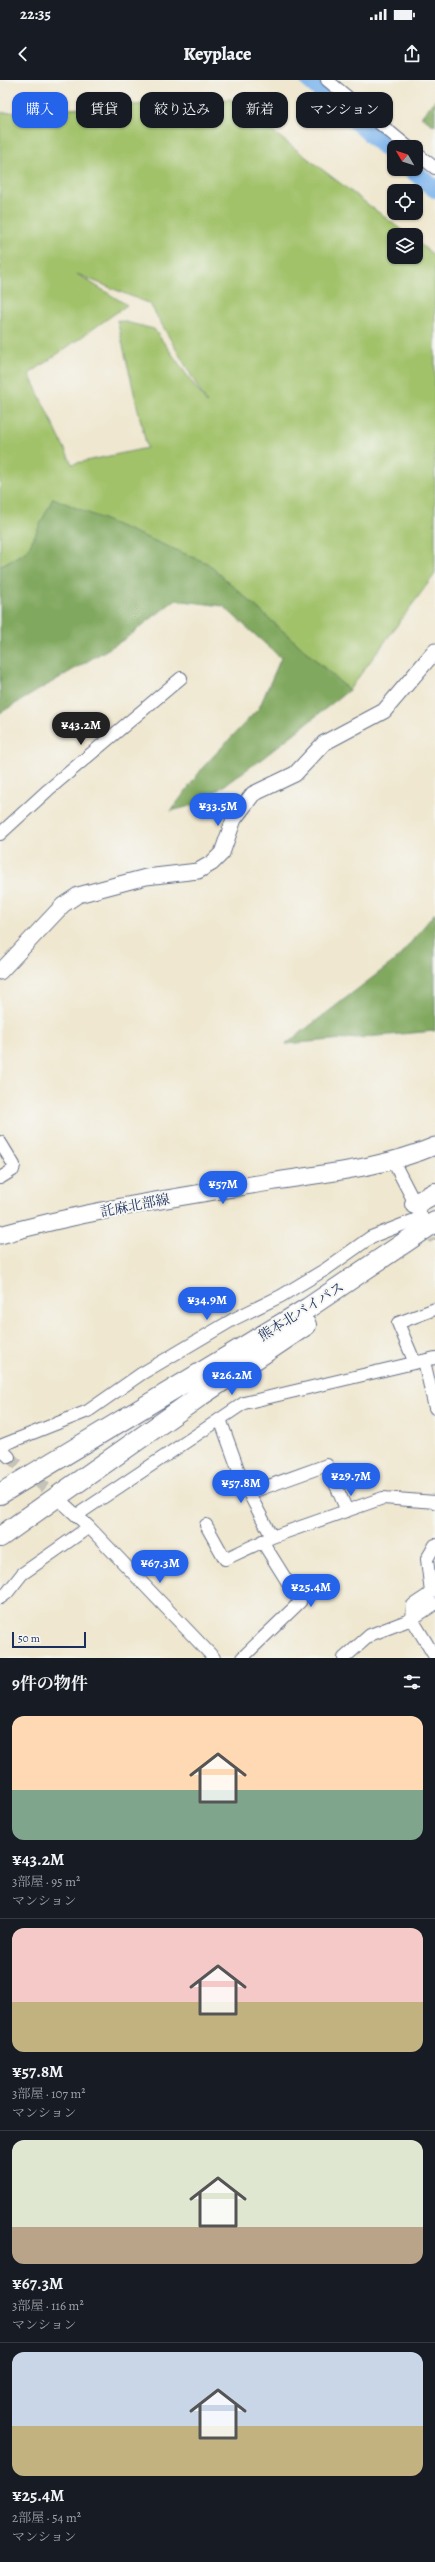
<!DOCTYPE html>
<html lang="ja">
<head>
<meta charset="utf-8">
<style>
  body { margin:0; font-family:Alegreya,"Noto Serif JP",serif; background:#242831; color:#f1f3f6; height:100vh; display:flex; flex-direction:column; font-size:15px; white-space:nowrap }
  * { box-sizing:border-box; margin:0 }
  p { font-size:13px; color:#9ea1a6 }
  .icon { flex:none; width:22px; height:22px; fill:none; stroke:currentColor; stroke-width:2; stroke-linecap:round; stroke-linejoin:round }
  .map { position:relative; height:1578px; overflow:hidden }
  .drawer { display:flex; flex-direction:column; background:#171b24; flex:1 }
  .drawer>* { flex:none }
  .hud { position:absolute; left:12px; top:12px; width:411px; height:36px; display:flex; gap:8px }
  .needle { width:26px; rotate:309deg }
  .tools { position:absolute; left:387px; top:60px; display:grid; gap:8px }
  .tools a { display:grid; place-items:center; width:36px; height:36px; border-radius:8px; background:#171b24; box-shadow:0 1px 3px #0004; font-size:20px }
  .scale { position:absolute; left:12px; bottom:10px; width:74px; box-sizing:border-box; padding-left:4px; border:2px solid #1b2f5e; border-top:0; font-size:11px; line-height:14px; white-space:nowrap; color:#1b2f5e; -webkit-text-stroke:3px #f6f6f2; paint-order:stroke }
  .price { position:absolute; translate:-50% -34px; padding:0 9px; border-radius:14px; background:#2563eb; color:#fff; font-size:13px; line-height:26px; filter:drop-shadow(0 1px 2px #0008) }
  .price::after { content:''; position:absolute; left:50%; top:24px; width:12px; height:9px; margin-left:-6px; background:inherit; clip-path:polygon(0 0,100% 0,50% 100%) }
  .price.selected { background:#222; color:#fff }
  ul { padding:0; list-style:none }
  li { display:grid; align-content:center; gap:8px; height:212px; padding:0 12px }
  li+li { border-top:1px solid #363941 }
  li span { display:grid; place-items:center; height:124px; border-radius:12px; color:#555 }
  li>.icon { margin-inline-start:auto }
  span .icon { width:72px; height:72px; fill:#fffc; stroke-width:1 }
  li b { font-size:17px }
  h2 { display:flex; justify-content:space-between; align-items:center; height:48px; padding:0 12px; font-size:17px }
  .tag { padding:0 14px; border-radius:12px; background:#171b24; box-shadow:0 1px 3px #0004; font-size:14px; line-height:36px }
  .tag.selected { background:#2563eb; color:#fff }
  .status { display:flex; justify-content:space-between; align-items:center; height:28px; padding:0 20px; background:#171b24; direction:ltr }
  .status svg { height:11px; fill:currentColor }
  header { display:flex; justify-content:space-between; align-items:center; height:52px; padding:0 12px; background:#171b24; font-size:18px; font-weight:800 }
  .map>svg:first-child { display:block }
  .green { fill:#a2c26b; stroke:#5e7864; fill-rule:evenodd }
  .forest { fill:#81a85f; stroke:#4e6c5e }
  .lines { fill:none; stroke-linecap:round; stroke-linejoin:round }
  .river { stroke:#7db4ec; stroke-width:18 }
  .minor-tunnel { stroke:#c5c2b8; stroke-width:12; stroke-dasharray:12 6; stroke-linecap:butt }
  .minor-casing { stroke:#656f86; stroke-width:14 }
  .tertiary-casing { stroke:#656f86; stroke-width:17 }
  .secondary-casing { stroke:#656f86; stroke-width:19 }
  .trunk-casing { stroke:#656f86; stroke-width:22 }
  .minor { stroke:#fff; stroke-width:12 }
  .tertiary { stroke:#fff; stroke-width:15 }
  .secondary { stroke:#fff; stroke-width:17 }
  .trunk { stroke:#fff; stroke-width:20 }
  .labels { text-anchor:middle; stroke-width:4; stroke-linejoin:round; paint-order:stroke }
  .street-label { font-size:14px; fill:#1b2f5e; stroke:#f6f6f2 }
</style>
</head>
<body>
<div class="status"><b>22:35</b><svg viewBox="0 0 49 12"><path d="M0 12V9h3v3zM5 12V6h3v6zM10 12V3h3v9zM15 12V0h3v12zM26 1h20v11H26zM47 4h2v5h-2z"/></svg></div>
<header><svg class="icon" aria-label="back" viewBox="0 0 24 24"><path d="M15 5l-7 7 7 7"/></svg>Keyplace<svg class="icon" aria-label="share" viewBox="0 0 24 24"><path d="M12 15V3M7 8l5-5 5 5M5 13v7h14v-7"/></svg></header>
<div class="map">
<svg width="435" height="1578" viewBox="0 0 435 1578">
  <rect width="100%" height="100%" fill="#f6f6f2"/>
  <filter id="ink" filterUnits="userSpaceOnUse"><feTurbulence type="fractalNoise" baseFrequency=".025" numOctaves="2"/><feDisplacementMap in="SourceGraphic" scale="8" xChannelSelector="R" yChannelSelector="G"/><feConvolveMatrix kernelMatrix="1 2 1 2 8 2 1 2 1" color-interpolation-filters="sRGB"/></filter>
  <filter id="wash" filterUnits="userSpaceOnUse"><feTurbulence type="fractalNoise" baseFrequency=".012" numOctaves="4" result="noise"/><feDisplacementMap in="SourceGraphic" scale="16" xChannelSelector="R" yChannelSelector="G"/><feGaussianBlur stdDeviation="0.9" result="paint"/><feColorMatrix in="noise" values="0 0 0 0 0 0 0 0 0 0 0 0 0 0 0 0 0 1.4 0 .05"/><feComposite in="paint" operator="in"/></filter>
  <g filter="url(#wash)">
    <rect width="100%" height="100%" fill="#efe7cf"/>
    <path class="green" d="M 230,19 L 408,155 L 394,155 L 394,177 L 416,177 L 416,161 L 435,176 L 435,494 L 349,610 L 207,483 L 27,471 L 0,486 L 0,33 ZM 77,194 L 150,224 L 207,323 L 154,249 L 117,240 L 147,368 L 72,384 L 29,294 L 127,225 Z"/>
    <path class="forest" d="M 435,20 L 435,46 L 421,37 Z
      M 53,418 L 207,483 L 349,610 L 263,678 L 198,724 L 171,731 L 204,686 L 259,628 L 281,578 L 223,526 L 175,520 L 125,559 L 0,633 L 0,486 L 27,471 Z
      M 435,833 L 435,951 L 286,964 L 398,878 Z"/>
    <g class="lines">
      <path class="river" d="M 309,0 L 394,75
        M 411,89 L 435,109"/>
    </g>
  </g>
  <g filter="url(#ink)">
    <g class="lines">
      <path class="minor-tunnel" d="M 425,1142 L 435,1160
        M 9,1377 L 60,1420"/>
      <defs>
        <path id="minor" d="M 327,0 L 408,67
          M 416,73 L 435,88
          M 0,754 L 48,710 L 181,598
          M 0,1062 L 14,1085 L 13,1090 L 0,1098
          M 424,1281 L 435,1328
          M 415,1283 L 398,1243 L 435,1229
          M 0,1366 L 88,1331 L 141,1294 L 234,1239 L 281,1216 L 326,1189 L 371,1157 L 422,1137 L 393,1081
          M 0,1368 L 9,1377
          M 249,1413 L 327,1385 L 347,1431
          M 63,1423 L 89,1447 L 214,1578
          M 77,1435 L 244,1323 L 435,1278
          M 206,1445 L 225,1479 L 272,1457 L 242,1400 L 220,1339
          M 272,1457 L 383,1418 L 435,1422
          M 0,1518 L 7,1513 L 22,1494 L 89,1447
          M 435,1524 L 412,1539 L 435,1577
          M 242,1578 L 300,1522 L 262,1461
          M 344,1578 L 370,1555 L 412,1539 L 413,1525 L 431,1513 L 427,1479 L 435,1465"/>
        <path id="tertiary" d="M 0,892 L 63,825 L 78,815 L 146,797 L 198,791 L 212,783 L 222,773 L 234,739 L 253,714 L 295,694 L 324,663 L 384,631 L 435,571"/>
        <path id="secondary" d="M 0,1155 C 88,1130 179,1117 270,1102 C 326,1093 383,1088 435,1066"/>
        <path id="trunk" d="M 415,1124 L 435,1113
          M 0,1414 L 308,1228 L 435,1142
          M 0,1457 L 200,1316 L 306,1245"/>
      </defs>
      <use href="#minor" class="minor-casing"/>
      <use href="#tertiary" class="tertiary-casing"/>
      <use href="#secondary" class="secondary-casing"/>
      <use href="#trunk" class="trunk-casing"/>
      <use href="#minor" class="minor"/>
      <use href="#tertiary" class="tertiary"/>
      <use href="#secondary" class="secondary"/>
      <use href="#trunk" class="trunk"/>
    </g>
  </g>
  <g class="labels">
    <g class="street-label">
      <text transform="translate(135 1125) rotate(-11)" y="5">託麻北部線</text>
      <text transform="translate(301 1231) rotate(-32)" y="5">熊本北バイパス</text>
    </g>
  </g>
</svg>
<div class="tools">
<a><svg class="needle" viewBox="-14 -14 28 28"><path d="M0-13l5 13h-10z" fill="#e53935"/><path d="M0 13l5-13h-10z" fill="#9ea1a6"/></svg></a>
<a><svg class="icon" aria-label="locate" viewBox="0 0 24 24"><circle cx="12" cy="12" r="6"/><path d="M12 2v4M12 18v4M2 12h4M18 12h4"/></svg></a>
<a><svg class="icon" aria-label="layers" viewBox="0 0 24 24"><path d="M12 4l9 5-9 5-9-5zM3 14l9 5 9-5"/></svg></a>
</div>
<div class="scale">50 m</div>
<b class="price selected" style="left:81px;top:666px">¥43.2M</b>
<b class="price" style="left:218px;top:747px">¥33.5M</b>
<b class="price" style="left:223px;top:1125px">¥57M</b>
<b class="price" style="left:207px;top:1241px">¥34.9M</b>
<b class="price" style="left:232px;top:1316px">¥26.2M</b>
<b class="price" style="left:351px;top:1417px">¥29.7M</b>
<b class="price" style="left:241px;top:1424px">¥57.8M</b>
<b class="price" style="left:160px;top:1504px">¥67.3M</b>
<b class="price" style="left:311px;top:1528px">¥25.4M</b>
<div class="hud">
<a class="tag selected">購入</a>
<a class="tag">賃貸</a>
<a class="tag">絞り込み</a>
<a class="tag">新着</a>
<a class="tag">マンション</a>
</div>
</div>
<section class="drawer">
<h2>9件の物件<svg class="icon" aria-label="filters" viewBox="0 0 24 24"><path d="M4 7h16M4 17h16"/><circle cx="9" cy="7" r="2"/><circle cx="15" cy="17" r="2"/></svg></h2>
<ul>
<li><span style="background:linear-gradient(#ffd9b3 60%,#7fa58c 0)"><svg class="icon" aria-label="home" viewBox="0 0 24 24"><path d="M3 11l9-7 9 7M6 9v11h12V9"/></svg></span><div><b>¥43.2M</b><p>3部屋 · 95 m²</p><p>マンション</p></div></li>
<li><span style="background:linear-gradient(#f6c9c9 60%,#c2b280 0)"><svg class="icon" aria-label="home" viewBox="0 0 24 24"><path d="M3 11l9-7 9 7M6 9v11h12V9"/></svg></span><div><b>¥57.8M</b><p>3部屋 · 107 m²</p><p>マンション</p></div></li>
<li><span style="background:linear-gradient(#dfe7d0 70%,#b9a48a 0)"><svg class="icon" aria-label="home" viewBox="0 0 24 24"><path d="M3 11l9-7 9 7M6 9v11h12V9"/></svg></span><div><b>¥67.3M</b><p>3部屋 · 116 m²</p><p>マンション</p></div></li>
<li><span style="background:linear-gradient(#c9d6e8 60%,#c2b280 0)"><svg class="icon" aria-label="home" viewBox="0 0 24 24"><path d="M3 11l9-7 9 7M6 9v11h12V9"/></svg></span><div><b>¥25.4M</b><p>2部屋 · 54 m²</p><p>マンション</p></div></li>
</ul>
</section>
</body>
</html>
